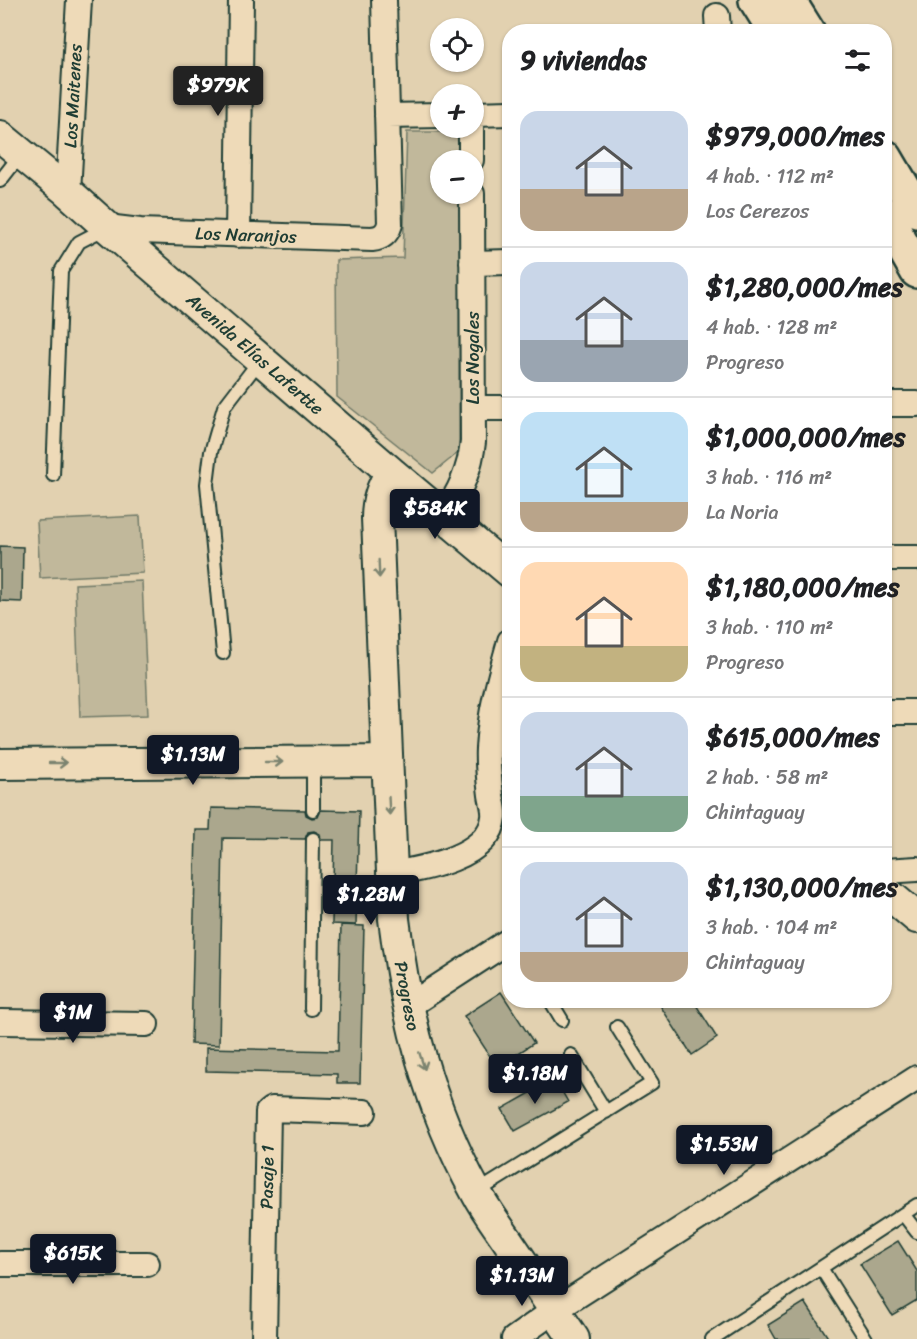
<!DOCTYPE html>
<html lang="es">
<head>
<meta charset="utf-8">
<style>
  body { margin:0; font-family:Sriracha,sans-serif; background:#f2f2f2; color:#202124; height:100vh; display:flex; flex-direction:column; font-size:22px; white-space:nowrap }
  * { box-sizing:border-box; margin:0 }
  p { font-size:20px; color:#757577 }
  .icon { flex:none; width:33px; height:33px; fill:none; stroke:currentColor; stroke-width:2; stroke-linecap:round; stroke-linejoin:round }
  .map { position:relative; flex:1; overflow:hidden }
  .details { position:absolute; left:502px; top:24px; width:390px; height:984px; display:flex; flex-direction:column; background:#fff; border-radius:24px; box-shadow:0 2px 4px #0004 }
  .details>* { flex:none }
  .buttons { position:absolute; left:430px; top:18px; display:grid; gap:12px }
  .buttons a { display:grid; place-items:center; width:54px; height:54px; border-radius:50%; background:#fff; box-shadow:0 2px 4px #0004; font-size:30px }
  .price { position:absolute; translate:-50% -51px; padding:0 14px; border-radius:6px; background:#111827; color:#fff; font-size:20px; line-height:39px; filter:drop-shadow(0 2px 3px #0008) }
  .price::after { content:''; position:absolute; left:50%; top:36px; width:18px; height:14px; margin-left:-9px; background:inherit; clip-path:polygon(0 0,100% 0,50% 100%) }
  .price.selected { background:#222; color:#fff }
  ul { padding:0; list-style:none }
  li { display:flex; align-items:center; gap:18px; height:150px; padding:0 18px }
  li+li { border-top:2px solid #e0e0e0 }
  li span { display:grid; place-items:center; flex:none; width:168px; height:120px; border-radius:18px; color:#555 }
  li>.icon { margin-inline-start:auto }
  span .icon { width:72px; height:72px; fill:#fffc; stroke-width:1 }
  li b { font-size:26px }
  h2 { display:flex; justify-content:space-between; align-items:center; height:72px; padding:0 18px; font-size:26px }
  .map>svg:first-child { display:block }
  .green { fill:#c1b89b; stroke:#707a68; stroke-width:1.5 }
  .building { fill:#aba78d; stroke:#1f3d34; stroke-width:1.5 }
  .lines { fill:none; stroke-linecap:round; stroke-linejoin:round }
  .service-casing { stroke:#1f3d34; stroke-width:16 }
  .minor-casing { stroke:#1f3d34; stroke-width:28 }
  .tertiary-casing { stroke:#1f3d34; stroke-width:34 }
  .trunk-casing { stroke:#1f3d34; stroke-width:38 }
  .service { stroke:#eedab8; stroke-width:12 }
  .minor { stroke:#eedab8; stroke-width:24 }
  .tertiary { stroke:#eedab8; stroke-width:30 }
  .trunk { stroke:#eedab8; stroke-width:33 }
  .oneway { stroke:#7c846f }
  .labels { text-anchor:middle; stroke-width:4.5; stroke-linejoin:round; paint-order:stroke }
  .street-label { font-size:18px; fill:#1f3d34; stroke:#eedab8 }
</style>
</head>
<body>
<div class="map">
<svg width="917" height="1339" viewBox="0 0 917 1339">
  <rect width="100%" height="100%" fill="#e2d1b0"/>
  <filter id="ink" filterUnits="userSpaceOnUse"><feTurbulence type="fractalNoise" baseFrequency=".0167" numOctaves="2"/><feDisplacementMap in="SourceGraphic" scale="12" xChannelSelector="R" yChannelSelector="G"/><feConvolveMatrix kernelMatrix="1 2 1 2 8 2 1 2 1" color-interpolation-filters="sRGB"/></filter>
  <g filter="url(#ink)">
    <path class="green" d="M 407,132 L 460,132 L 460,160 L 441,160 L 441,194 L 460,194 L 459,452 L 433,473 L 337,397 L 336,260 L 403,258 Z
      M 140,516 L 143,573 L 40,578 L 37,521 Z
      M 142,581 L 148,715 L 80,717 L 75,584 Z"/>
    <path class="building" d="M 0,546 L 23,547 L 22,602 L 0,601 Z
      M 211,808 L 305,810 L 306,815 L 312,818 L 318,817 L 321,810 L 359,811 L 356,925 L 332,924 L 334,840 L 321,840 L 320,834 L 314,831 L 308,832 L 305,839 L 223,838 L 219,1045 L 191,1044 L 196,830 L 210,830 Z
      M 341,925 L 364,926 L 360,1083 L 337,1083 L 337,1074 L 206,1071 L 206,1048 L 338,1051 Z
      M 501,992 L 534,1043 L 497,1067 L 464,1016 Z
      M 671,1000 L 693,1000 L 717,1038 L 692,1055 L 661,1007 Z
      M 555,1079 L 568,1102 L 515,1131 L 502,1109 Z
      M 898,1241 L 917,1271 L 917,1300 L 892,1315 L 860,1264 Z
      M 805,1302 L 829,1339 L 776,1339 L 768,1325 Z"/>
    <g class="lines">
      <defs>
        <path id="service" d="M 0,181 L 21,154
          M 53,475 L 61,271 L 79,242 L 106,228
          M 223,653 L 207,484 L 211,452 L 224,407 L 260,360
          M 313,810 L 313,762
          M 550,1000 L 562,1020
          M 311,1009 L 313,839
          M 571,1055 L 606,1112
          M 477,1192 L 652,1083 L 617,1027
          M 903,1214 L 917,1232
          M 821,1268 L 866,1339
          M 712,1339 L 917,1205"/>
        <path id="minor" d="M 717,16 L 718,32
          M 474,114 L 510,113
          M 387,116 L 441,115
          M 471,128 L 471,160
          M 68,192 L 79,0
          M 107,227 L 140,231 L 372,239 C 382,238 387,234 390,224 L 384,0
          M 238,235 L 241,0
          M 472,263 L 510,262
          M 885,404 L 917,404
          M 473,408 L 510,408
          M 443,515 C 460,493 470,470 473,442 L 472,194
          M 885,558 L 917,558
          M 885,712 L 917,712
          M 885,871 L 917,869
          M 392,874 C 423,869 490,857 494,817 C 495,810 492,802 491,795 C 489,779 487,764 488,749 C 490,712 500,677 510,641
          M 407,1007 L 510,940
          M 0,1022 L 146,1024
          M 0,1264 L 147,1264
          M 264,1339 L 268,1112 L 272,1109 L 364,1112
          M 514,1339 L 555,1310 L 917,1078"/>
        <path id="tertiary" d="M 0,136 L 68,192 L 107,227 L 391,472 L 510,572
          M 391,472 C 382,487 377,500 377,518 L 394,919 C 406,1016 428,1105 476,1192 C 485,1209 497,1225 508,1241 C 530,1274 552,1306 574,1339
          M 0,764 L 387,761
          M 885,891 L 917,918"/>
        <path id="trunk" d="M 756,0 L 776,32
          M 788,0 L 808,32
          M 885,157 L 917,211
          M 885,215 L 917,271"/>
      </defs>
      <use href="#service" class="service-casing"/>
      <use href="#minor" class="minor-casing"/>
      <use href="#tertiary" class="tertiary-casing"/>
      <use href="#trunk" class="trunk-casing"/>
      <use href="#service" class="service"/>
      <use href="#minor" class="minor"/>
      <use href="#tertiary" class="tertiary"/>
      <use href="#trunk" class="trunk"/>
    </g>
    <defs><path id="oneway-shaft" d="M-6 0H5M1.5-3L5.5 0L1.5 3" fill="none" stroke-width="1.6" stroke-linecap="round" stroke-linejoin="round" transform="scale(1.5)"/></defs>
    <g class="oneway">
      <use href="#oneway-shaft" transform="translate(379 569) rotate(88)"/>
      <use href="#oneway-shaft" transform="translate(274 762)"/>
      <use href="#oneway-shaft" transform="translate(58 763)"/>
      <use href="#oneway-shaft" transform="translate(389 806) rotate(87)"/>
      <use href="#oneway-shaft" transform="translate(422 1061) rotate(72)"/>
    </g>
  </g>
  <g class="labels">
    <g class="street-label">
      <text transform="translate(73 96) rotate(-87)" y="6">Los Maitenes</text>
      <text transform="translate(246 235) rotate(2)" y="6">Los Naranjos</text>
      <text transform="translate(255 354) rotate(41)" y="6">Avenida Elías Lafertte</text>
      <text transform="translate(473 358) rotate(-90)" y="6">Los Nogales</text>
      <text transform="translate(407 996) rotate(79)" y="6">Progreso</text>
      <text transform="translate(267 1177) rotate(-89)" y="6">Pasaje 1</text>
    </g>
  </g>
</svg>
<div class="buttons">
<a><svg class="icon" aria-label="locate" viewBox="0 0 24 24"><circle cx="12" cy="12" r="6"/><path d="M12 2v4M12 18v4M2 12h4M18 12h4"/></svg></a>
<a>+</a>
<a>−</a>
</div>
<b class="price selected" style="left:218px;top:117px">$979K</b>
<b class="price" style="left:435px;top:540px">$584K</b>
<b class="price" style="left:193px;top:786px">$1.13M</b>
<b class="price" style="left:371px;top:926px">$1.28M</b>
<b class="price" style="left:73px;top:1044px">$1M</b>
<b class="price" style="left:535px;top:1105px">$1.18M</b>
<b class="price" style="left:724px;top:1176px">$1.53M</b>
<b class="price" style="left:73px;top:1285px">$615K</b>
<b class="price" style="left:522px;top:1307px">$1.13M</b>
<section class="details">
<h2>9 viviendas<svg class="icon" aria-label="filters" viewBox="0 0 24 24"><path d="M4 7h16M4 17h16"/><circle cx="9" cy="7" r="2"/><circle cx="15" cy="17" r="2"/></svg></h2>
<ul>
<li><span style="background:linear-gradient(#c9d6e8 65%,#b9a48a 0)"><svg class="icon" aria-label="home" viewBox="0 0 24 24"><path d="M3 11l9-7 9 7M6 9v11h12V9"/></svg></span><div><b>$979,000/mes</b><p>4 hab. · 112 m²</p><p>Los Cerezos</p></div></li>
<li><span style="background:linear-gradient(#c9d6e8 65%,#9aa5b1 0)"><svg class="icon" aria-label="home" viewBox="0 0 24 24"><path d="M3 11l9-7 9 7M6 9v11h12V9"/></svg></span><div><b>$1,280,000/mes</b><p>4 hab. · 128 m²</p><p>Progreso</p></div></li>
<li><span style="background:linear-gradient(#bfe0f5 75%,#b9a48a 0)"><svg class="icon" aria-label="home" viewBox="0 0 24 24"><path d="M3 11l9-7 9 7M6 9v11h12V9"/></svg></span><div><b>$1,000,000/mes</b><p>3 hab. · 116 m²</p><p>La Noria</p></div></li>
<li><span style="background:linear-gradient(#ffd9b3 70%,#c2b280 0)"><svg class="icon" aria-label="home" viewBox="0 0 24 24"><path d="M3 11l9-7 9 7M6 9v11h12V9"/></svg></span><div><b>$1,180,000/mes</b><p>3 hab. · 110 m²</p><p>Progreso</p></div></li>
<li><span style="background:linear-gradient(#c9d6e8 70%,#7fa58c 0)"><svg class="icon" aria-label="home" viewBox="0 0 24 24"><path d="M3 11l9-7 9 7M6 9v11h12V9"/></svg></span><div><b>$615,000/mes</b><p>2 hab. · 58 m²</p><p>Chintaguay</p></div></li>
<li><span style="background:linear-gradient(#c9d6e8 75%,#b9a48a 0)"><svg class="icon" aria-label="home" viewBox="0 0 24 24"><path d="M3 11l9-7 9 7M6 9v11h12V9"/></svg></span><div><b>$1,130,000/mes</b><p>3 hab. · 104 m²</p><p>Chintaguay</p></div></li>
</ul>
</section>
</div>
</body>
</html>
